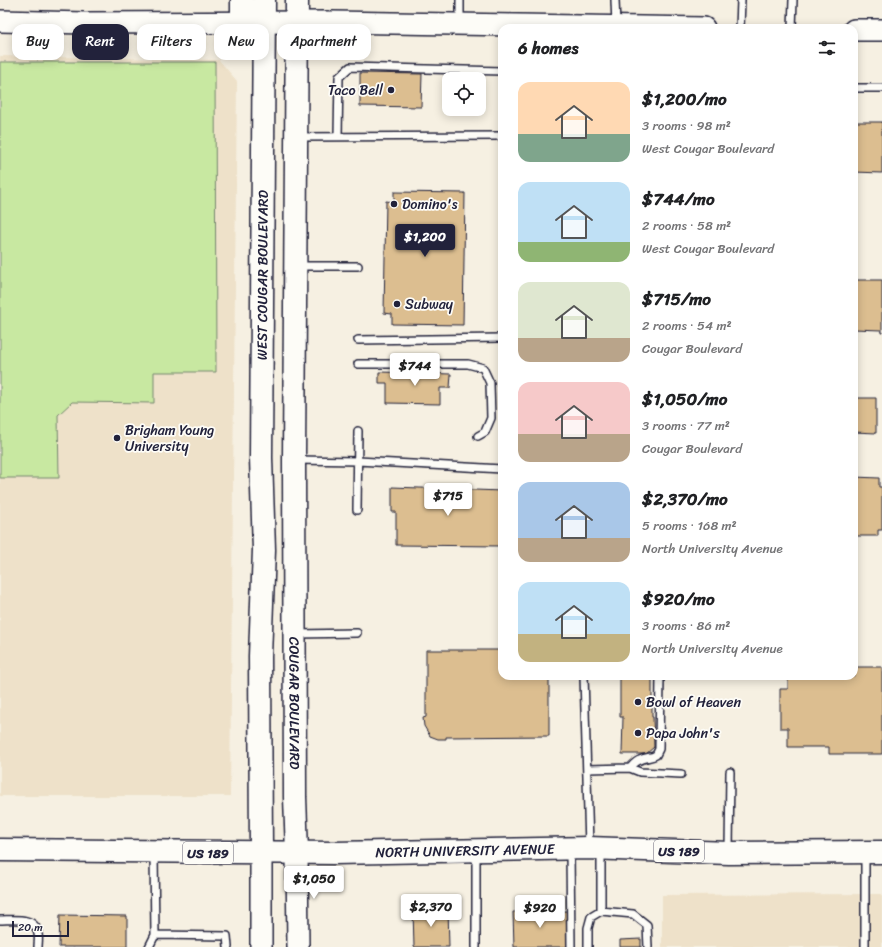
<!DOCTYPE html>
<html lang="en">
<head>
<meta charset="utf-8">
<style>
  body { margin:0; font-family:Sriracha,sans-serif; background:#f2f2f2; color:#202124; height:100vh; display:flex; flex-direction:column; font-size:15px; white-space:nowrap }
  * { box-sizing:border-box; margin:0 }
  p { font-size:13px; color:#757577 }
  .icon { flex:none; width:22px; height:22px; fill:none; stroke:currentColor; stroke-width:2; stroke-linecap:round; stroke-linejoin:round }
  .map { position:relative; flex:1; overflow:hidden }
  .side { position:absolute; left:498px; top:24px; width:360px; height:656px; display:flex; flex-direction:column; background:#fff; border-radius:12px; box-shadow:0 2px 10px #0003 }
  .side>* { flex:none }
  .hud { position:absolute; left:12px; top:24px; width:380px; height:36px; display:flex; gap:8px }
  .buttons { position:absolute; left:442px; top:72px; display:grid; gap:8px }
  .buttons a { display:grid; place-items:center; width:44px; height:44px; border-radius:8px; background:#fff; box-shadow:0 2px 10px #0003; font-size:20px }
  .scale { position:absolute; left:12px; bottom:10px; width:57px; box-sizing:border-box; padding-left:4px; border:2px solid #22223b; border-top:0; font-size:11px; line-height:14px; white-space:nowrap; color:#22223b; -webkit-text-stroke:3px #fdfcf7; paint-order:stroke }
  .price { position:absolute; translate:-50% -34px; padding:0 9px; border-radius:4px; background:#fff; color:#222; font-size:13px; line-height:26px; filter:drop-shadow(0 1px 2px #0008) }
  .price::after { content:''; position:absolute; left:50%; top:24px; width:12px; height:9px; margin-left:-6px; background:inherit; clip-path:polygon(0 0,100% 0,50% 100%) }
  .price.current { background:#22223b; color:#fff }
  ul { padding:0; list-style:none }
  li { display:flex; align-items:center; gap:12px; height:100px; padding:0 20px }
  li span { display:grid; place-items:center; flex:none; width:112px; height:80px; border-radius:12px; color:#555 }
  li>.icon { margin-inline-start:auto }
  span .icon { width:48px; height:48px; fill:#fffc; stroke-width:1 }
  li b { font-size:17px }
  h2 { display:flex; justify-content:space-between; align-items:center; height:48px; padding:0 20px; font-size:17px }
  .chip { padding:0 14px; border-radius:12px; background:#fff; box-shadow:0 2px 10px #0003; font-size:14px; line-height:36px }
  .chip.current { background:#22223b; color:#fff }
  .map>svg:first-child { display:block }
  .built { fill:#eee1c9 }
  .green { fill:#c8e8a1; stroke:#75856e }
  .building { fill:#dcbe90; stroke:#22223b }
  .lines { fill:none; stroke-linecap:round; stroke-linejoin:round }
  .service-casing { stroke:#22223b; stroke-width:10 }
  .secondary-casing { stroke:#22223b; stroke-width:24 }
  .primary-casing { stroke:#22223b; stroke-width:25 }
  .trunk-casing { stroke:#22223b; stroke-width:25 }
  .service { stroke:#fdfcf7; stroke-width:7 }
  .secondary { stroke:#fdfcf7; stroke-width:21 }
  .primary { stroke:#fdfcf7; stroke-width:22 }
  .trunk { stroke:#fdfcf7; stroke-width:22 }
  .poi-dot { fill:#22223b; stroke:#fdfcf7; stroke-width:1.5 }
  .labels { text-anchor:middle; stroke-width:3.5; stroke-linejoin:round; paint-order:stroke }
  .shield { fill:#fdfcf7; stroke:#646373; stroke-width:1 }
  .shield-label { font-size:13px; font-weight:bold; fill:#22223b }
  .poi-label { font-size:14px; fill:#22223b; stroke:#fdfcf7; text-anchor:start }
  .street-label { font-size:14px; fill:#22223b; stroke:#fdfcf7 }
</style>
</head>
<body>
<div class="map">
<svg width="882" height="947" viewBox="0 0 882 947">
  <rect width="100%" height="100%" fill="#f6f0e2"/>
  <filter id="ink" filterUnits="userSpaceOnUse"><feTurbulence type="fractalNoise" baseFrequency=".025" numOctaves="2"/><feDisplacementMap in="SourceGraphic" scale="8" xChannelSelector="R" yChannelSelector="G"/><feConvolveMatrix kernelMatrix="1 2 1 2 8 2 1 2 1" color-interpolation-filters="sRGB"/></filter>
  <g filter="url(#ink)">
    <path class="built" d="M 0,56 L 219,60 L 237,81 L 230,796 L 0,796 Z
      M 882,894 L 882,947 L 662,947 L 662,895 Z"/>
    <path class="green" d="M 0,62 L 215,62 L 216,372 L 154,372 L 154,403 L 72,402 L 58,415 L 59,478 L 0,478 Z"/>
    <path class="building" d="M 360,73 L 422,74 L 421,107 L 360,106 Z
      M 854,122 L 882,122 L 882,173 L 854,172 Z
      M 394,192 L 465,193 L 463,325 L 392,324 L 392,314 L 384,313 L 386,201 L 394,202 Z
      M 854,280 L 882,280 L 882,333 L 881,333 L 881,330 L 854,329 Z
      M 379,372 L 451,374 L 450,388 L 440,388 L 440,404 L 387,403 L 387,383 L 379,383 Z
      M 854,398 L 876,398 L 876,433 L 854,432 Z
      M 854,477 L 879,478 L 879,487 L 882,487 L 882,530 L 878,530 L 878,536 L 854,536 Z
      M 392,487 L 502,491 L 502,546 L 396,545 L 396,512 L 392,512 Z
      M 426,650 L 502,650 L 502,676 L 549,676 L 549,736 L 446,737 L 446,739 L 438,739 L 430,736 L 424,726 L 423,718 L 426,717 Z
      M 854,667 L 882,667 L 882,754 L 829,754 L 829,747 L 788,747 L 788,728 L 780,728 L 780,689 L 788,689 L 788,676 L 854,676 Z
      M 620,676 L 652,676 L 652,717 L 653,717 L 654,747 L 646,754 L 622,754 L 623,717 L 620,717 Z
      M 448,908 L 449,947 L 414,947 L 413,909 Z
      M 567,911 L 567,947 L 514,947 L 513,912 Z
      M 60,915 L 127,916 L 127,947 L 59,947 Z
      M 641,939 L 641,947 L 620,947 L 620,940 Z"/>
    <g class="lines">
      <defs>
        <path id="service" d="M 460,0 L 460,22
          M 615,0 L 616,25
          M 740,28 L 741,0
          M 792,28 L 793,0
          M 854,88 L 882,88
          M 338,136 L 339,77 L 350,67 L 502,71
          M 298,137 L 502,136
          M 298,266 L 358,266
          M 358,340 L 502,338
          M 358,364 L 468,364 L 483,368 L 490,383 L 491,418 L 485,432 L 478,436
          M 296,460 L 358,461 L 502,469
          M 357,510 L 358,431
          M 298,634 L 357,633
          M 584,676 L 589,846
          M 630,768 C 633,765 636,761 640,760 C 646,757 651,758 656,755 L 659,749 L 660,676
          M 587,769 L 630,768 L 640,772 L 681,774
          M 729,850 L 730,772
          M 570,851 L 571,947
          M 601,851 L 601,911
          M 476,853 L 476,947
          M 154,854 L 155,935 L 227,936 L 228,947
          M 0,920 C 13,920 36,916 38,934 C 39,938 38,943 38,947
          M 149,947 L 155,935
          M 588,947 L 588,928 L 591,917 L 601,911 L 633,914 L 647,925 L 648,947
          M 865,947 L 865,855"/>
        <path id="secondary" d="M 0,21 L 85,23 L 332,22 L 704,28
          M 854,30 L 882,30
          M 261,853 L 261,947
          M 297,853 L 298,947"/>
        <g id="primary">
          <path id="s1" d="M 297,0 L 294,460 L 295,797 L 297,853"/>
          <path d="M 242,22 L 242,0"/>
          <path id="s2" d="M 261,853 L 260,656 L 264,550 L 261,458 L 264,0"/>
        </g>
        <g id="trunk">
          <path id="s3" d="M 0,850 L 335,853 L 589,848 L 729,853 L 882,852"/>
        </g>
      </defs>
      <use href="#service" class="service-casing"/>
      <use href="#secondary" class="secondary-casing"/>
      <use href="#primary" class="primary-casing"/>
      <use href="#trunk" class="trunk-casing"/>
      <use href="#service" class="service"/>
      <use href="#secondary" class="secondary"/>
      <use href="#primary" class="primary"/>
      <use href="#trunk" class="trunk"/>
    </g>
  </g>
  <g class="poi-dot">
    <circle cx="391" cy="90" r="4"/>
    <circle cx="394" cy="204" r="4"/>
    <circle cx="397" cy="304" r="4"/>
    <circle cx="117" cy="438" r="4"/>
    <circle cx="638" cy="702" r="4"/>
    <circle cx="638" cy="733" r="4"/>
  </g>
  <g class="labels">
    <g class="shield">
      <rect x="654" y="840" width="50" height="22" rx="3"/>
      <rect x="183" y="842" width="50" height="22" rx="3"/>
    </g>
    <g class="shield-label">
      <text x="679" y="856">US 189</text>
      <text x="208" y="858">US 189</text>
    </g>
    <g class="poi-label">
      <text x="383" y="95" text-anchor="end">Taco Bell</text>
      <text x="402" y="209">Domino's</text>
      <text x="405" y="309">Subway</text>
      <text x="125" y="435">Brigham Young<tspan x="125" dy="16">University</tspan></text>
      <text x="646" y="707">Bowl of Heaven</text>
      <text x="646" y="738">Papa John's</text>
    </g>
    <g class="street-label">
      <text dy="5" stroke="none"><textPath href="#s2" startOffset="578">WEST COUGAR BOULEVARD</textPath></text>
      <text dy="5" stroke="none"><textPath href="#s1" startOffset="703">COUGAR BOULEVARD</textPath></text>
      <text dy="5" stroke="none"><textPath href="#s3" startOffset="465">NORTH UNIVERSITY AVENUE</textPath></text>
    </g>
  </g>
</svg>
<div class="buttons">
<a><svg class="icon" aria-label="locate" viewBox="0 0 24 24"><circle cx="12" cy="12" r="6"/><path d="M12 2v4M12 18v4M2 12h4M18 12h4"/></svg></a>
</div>
<div class="scale">20 m</div>
<b class="price current" style="left:425px;top:258px">$1,200</b>
<b class="price" style="left:415px;top:387px">$744</b>
<b class="price" style="left:448px;top:517px">$715</b>
<b class="price" style="left:314px;top:900px">$1,050</b>
<b class="price" style="left:431px;top:928px">$2,370</b>
<b class="price" style="left:540px;top:929px">$920</b>
<div class="hud">
<a class="chip">Buy</a>
<a class="chip current">Rent</a>
<a class="chip">Filters</a>
<a class="chip">New</a>
<a class="chip">Apartment</a>
</div>
<section class="side">
<h2>6 homes<svg class="icon" aria-label="filters" viewBox="0 0 24 24"><path d="M4 7h16M4 17h16"/><circle cx="9" cy="7" r="2"/><circle cx="15" cy="17" r="2"/></svg></h2>
<ul>
<li><span style="background:linear-gradient(#ffd9b3 65%,#7fa58c 0)"><svg class="icon" aria-label="home" viewBox="0 0 24 24"><path d="M3 11l9-7 9 7M6 9v11h12V9"/></svg></span><div><b>$1,200/mo</b><p>3 rooms · 98 m²</p><p>West Cougar Boulevard</p></div></li>
<li><span style="background:linear-gradient(#bfe0f5 75%,#8fb573 0)"><svg class="icon" aria-label="home" viewBox="0 0 24 24"><path d="M3 11l9-7 9 7M6 9v11h12V9"/></svg></span><div><b>$744/mo</b><p>2 rooms · 58 m²</p><p>West Cougar Boulevard</p></div></li>
<li><span style="background:linear-gradient(#dfe7d0 70%,#b9a48a 0)"><svg class="icon" aria-label="home" viewBox="0 0 24 24"><path d="M3 11l9-7 9 7M6 9v11h12V9"/></svg></span><div><b>$715/mo</b><p>2 rooms · 54 m²</p><p>Cougar Boulevard</p></div></li>
<li><span style="background:linear-gradient(#f6c9c9 65%,#b9a48a 0)"><svg class="icon" aria-label="home" viewBox="0 0 24 24"><path d="M3 11l9-7 9 7M6 9v11h12V9"/></svg></span><div><b>$1,050/mo</b><p>3 rooms · 77 m²</p><p>Cougar Boulevard</p></div></li>
<li><span style="background:linear-gradient(#a9c7e8 70%,#b9a48a 0)"><svg class="icon" aria-label="home" viewBox="0 0 24 24"><path d="M3 11l9-7 9 7M6 9v11h12V9"/></svg></span><div><b>$2,370/mo</b><p>5 rooms · 168 m²</p><p>North University Avenue</p></div></li>
<li><span style="background:linear-gradient(#bfe0f5 65%,#c2b280 0)"><svg class="icon" aria-label="home" viewBox="0 0 24 24"><path d="M3 11l9-7 9 7M6 9v11h12V9"/></svg></span><div><b>$920/mo</b><p>3 rooms · 86 m²</p><p>North University Avenue</p></div></li>
</ul>
</section>
</div>
</body>
</html>
